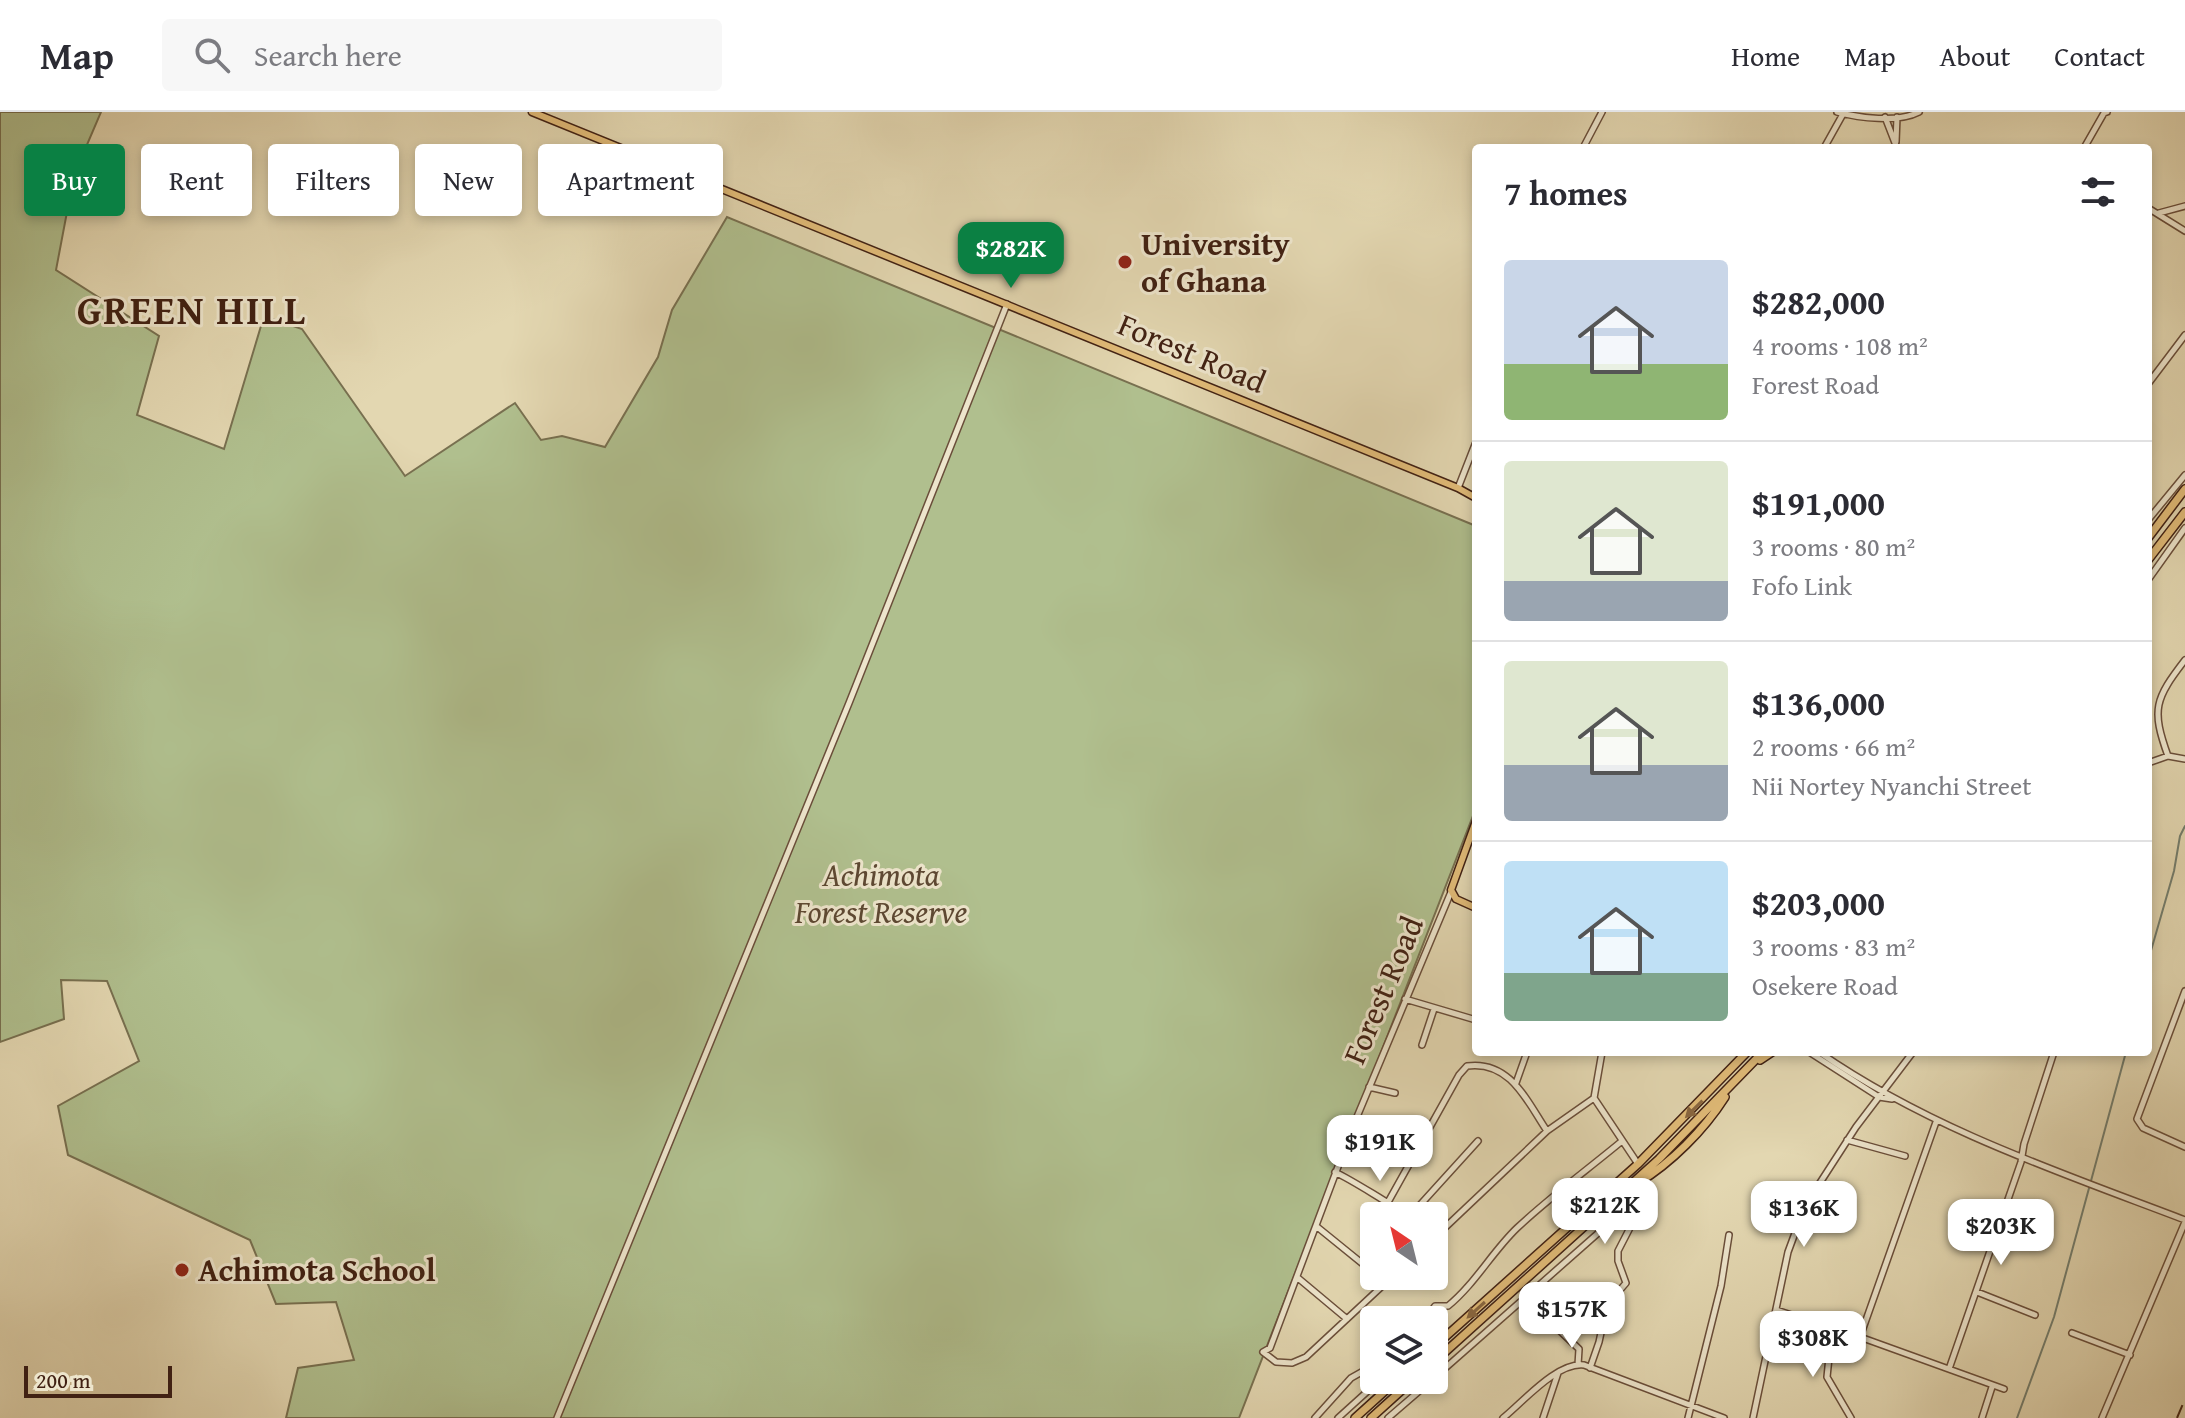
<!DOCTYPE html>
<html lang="en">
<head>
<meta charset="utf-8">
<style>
  body { margin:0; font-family:"Gentium Book Plus",serif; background:#f7f7f7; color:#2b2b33; height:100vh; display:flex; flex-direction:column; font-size:30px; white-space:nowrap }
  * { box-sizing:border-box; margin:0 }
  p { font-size:26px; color:#7c7c81 }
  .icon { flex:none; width:44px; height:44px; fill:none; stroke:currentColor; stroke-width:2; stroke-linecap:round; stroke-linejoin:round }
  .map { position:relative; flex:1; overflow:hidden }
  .panel { position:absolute; left:1472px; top:32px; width:680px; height:912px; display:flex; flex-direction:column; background:#fff; border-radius:8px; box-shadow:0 4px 12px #0003 }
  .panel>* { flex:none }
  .banner { position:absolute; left:24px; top:32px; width:760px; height:72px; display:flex; gap:16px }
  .needle { width:52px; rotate:325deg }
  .buttons { position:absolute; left:1360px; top:1090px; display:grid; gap:16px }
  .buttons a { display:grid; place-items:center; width:88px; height:88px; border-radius:8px; background:#fff; box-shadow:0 4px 12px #0003; font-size:40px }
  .scale { position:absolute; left:24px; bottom:20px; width:148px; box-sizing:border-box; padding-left:8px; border:4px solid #412113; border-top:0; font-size:22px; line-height:28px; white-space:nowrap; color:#412113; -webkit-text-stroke:6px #ede5cc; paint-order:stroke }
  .price { position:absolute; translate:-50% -68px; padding:0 18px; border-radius:16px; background:#fff; color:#222; font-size:26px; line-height:52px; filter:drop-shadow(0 2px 4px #0008) }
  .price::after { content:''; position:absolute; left:50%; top:48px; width:24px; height:18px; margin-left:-12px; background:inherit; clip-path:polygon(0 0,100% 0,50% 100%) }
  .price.on { background:#0b8043; color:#fff }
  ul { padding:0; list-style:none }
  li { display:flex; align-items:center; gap:24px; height:200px; padding:0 32px }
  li+li { border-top:2px solid #e1e1e2 }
  li span { display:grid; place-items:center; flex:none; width:224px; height:160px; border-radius:8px; color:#555 }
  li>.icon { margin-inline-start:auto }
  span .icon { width:96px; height:96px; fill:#fffc; stroke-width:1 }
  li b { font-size:34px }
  h2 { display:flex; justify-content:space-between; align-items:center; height:96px; padding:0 32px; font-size:34px }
  .pill { padding:0 28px; border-radius:8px; background:#fff; box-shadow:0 4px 12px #0003; font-size:28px; line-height:72px }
  .pill.on { background:#0b8043; color:#fff }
  header { display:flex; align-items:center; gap:48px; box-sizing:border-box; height:112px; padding:0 40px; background:#fff; border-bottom:2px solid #e1e1e2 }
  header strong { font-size:38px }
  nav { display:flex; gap:44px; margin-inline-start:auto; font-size:28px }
  .search { width:560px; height:72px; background:#f7f7f7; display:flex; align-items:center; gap:20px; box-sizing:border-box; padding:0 28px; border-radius:8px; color:#7c7c81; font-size:30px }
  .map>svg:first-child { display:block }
  .green { fill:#b0bf8e; stroke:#787050; stroke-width:2 }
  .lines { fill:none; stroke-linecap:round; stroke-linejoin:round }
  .stream { stroke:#737d6d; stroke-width:2 }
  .minor-casing { stroke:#6a4e3a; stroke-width:8 }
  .major-casing { stroke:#412113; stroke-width:9 }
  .highway-casing { stroke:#412113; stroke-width:10 }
  .minor { stroke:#ede5cc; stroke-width:5 }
  .major { stroke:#e2bc78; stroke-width:6 }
  .highway { stroke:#e2bc78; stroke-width:7 }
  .rail { stroke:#412113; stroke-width:2; stroke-dasharray:14 14; stroke-linecap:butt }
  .oneway { fill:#896740 }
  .poi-dot { fill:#8f2418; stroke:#ede5cc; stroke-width:3 }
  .labels { text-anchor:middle; stroke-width:6; stroke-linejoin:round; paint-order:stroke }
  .poi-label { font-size:32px; font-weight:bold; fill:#412113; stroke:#ede5cc; text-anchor:start }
  .street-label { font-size:32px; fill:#412113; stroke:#ede5cc }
  .park-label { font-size:32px; font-style:italic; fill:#5d4832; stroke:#ede5cc }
  .district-label { font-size:40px; font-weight:bold; letter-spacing:2px; fill:#412113; stroke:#ede5cc }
</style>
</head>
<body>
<header>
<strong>Map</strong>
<div class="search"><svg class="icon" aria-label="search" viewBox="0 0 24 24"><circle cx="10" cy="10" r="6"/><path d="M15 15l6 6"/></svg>Search here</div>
<nav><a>Home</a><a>Map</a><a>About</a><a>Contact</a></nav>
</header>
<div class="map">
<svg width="2185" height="1306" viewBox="0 0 2185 1306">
  <rect width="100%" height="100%" fill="#e3d7b1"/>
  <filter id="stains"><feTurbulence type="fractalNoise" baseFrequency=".0025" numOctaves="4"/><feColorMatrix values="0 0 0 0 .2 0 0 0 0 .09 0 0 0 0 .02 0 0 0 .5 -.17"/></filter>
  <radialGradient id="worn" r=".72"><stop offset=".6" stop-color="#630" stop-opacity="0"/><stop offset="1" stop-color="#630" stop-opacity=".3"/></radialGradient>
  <path class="green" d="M 0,0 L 101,0 L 74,63 L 56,158 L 159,224 L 137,303 L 224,337 L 264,204 L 302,217 L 405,364 L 515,291 L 541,328 L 562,324 L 605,335 L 658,245 L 672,198 L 727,105 L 1476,414 L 1476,696 L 1239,1306 L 286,1306 L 298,1256 L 354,1248 L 336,1190 L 276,1192 L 250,1128 L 68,1043 L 58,994 L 139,949 L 107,869 L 61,868 L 64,907 L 0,930 Z"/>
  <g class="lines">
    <path class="stream" d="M 2148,849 L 2174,759 L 2180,724 L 2185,714
      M 2017,1306 L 2054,1205 L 2126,940"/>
    <defs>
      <path id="minor" d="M 1837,0 C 1859,6 1898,11 1919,0
        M 1885,5 L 1897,36
        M 1896,30 L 1897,5
        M 1583,36 L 1602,0
        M 1824,36 L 1843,2
        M 2084,36 L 2104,1 L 2107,0
        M 2148,96 L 2185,119
        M 2159,101 L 2185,94
        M 2148,272 L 2185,223
        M 1458,376 L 1476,330
        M 2148,408 L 2185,363
        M 2148,468 L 2185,416
        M 2168,644 C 2151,597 2155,587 2185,548
        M 2148,651 L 2168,644 L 2185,647
        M 2185,879 L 2137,1007 L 2143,1016 L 2185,1035
        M 1405,887 L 1476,908
        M 1422,933 L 1434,897
        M 1809,940 L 1879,985 L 1892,987
        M 1819,940 C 1930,1017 2059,1060 2185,1108
        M 1516,971 L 1527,940
        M 1369,975 L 1395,981
        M 1594,986 L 1638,1052
        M 1594,986 L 1602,940
        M 1847,1028 L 1905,1044
        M 1335,1060 C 1347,1066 1399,1096 1405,1104
        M 1387,1092 L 1459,963 L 1467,954 C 1510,948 1527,989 1547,1019
        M 1410,1104 L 1478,1029
        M 1316,1114 L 1374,1161
        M 1434,1126 L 1547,1019 L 1594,986
        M 1377,1164 L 1386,1171
        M 1393,1164 L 1306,1245 L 1292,1251 L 1276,1250 L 1263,1240 L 1270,1236 L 1354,1012 L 1451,780
        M 1298,1166 L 1347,1207
        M 1977,1180 L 2035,1203
        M 1536,1196 L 1579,1237 L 1578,1253
        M 1776,1198 L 1860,1225 L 2004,1277
        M 1425,1208 L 1435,1194 L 1448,1194 C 1475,1172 1492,1140 1517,1116 C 1550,1085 1587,1058 1622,1029
        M 1832,1216 L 1827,1265 L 1851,1306
        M 2072,1221 L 2130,1243
        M 1860,1225 L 1936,1010
        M 1949,1257 L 2021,1050 L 2024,1032 L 2054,940
        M 1434,1266 L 1630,1093 L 1636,1104 L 1618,1139 L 1618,1149 L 1626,1171 L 1607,1193 L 1599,1230 L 1590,1256
        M 557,1306 L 849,591 L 1007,192
        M 1315,1306 L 1351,1266 L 1374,1253
        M 1338,1306 L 1380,1268
        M 1388,1306 L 1432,1268
        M 1503,1306 C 1524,1289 1557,1250 1584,1253 L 1724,1306
        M 1543,1306 L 1558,1261
        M 1688,1306 L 1721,1174 L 1729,1123
        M 1753,1306 L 1788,1140 L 1805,1094 L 1856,1015 L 1913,940
        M 1982,1306 L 1992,1275
        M 2102,1306 L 2185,1110"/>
      <path id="major" d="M 532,0 L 1458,376 L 1476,386
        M 1476,709 L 1451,778 L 1456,787 L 1476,796"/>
      <path id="highway" d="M 2148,426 L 2185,377
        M 2148,448 L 2185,400
        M 1760,948 L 1772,940
        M 1638,1071 C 1671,1051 1704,1018 1725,985
        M 1434,1235 L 1638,1052 L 1747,940
        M 1434,1250 L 1659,1047 L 1763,940
        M 1355,1306 L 1397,1268
        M 1371,1306 L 1413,1268"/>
    </defs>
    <use href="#minor" class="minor-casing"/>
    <use href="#major" class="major-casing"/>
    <use href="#highway" class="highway-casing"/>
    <use href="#minor" class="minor"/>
    <use href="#major" class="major"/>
    <use href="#highway" class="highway"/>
    <path class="rail" d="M 2177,1306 L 2185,1287"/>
  </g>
  <defs><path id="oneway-solid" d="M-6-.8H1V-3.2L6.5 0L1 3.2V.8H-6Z" transform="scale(2)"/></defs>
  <g class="oneway">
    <use href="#oneway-solid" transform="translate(1694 997) rotate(135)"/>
    <use href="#oneway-solid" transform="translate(1476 1198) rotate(138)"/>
  </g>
  <g class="poi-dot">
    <circle cx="1125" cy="150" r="8"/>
    <circle cx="182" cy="1158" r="8"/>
  </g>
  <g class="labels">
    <g class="poi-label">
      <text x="1141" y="143">University<tspan x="1141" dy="37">of Ghana</tspan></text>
      <text x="198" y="1169">Achimota School</text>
    </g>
    <g class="street-label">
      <text transform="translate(1192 241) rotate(23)" y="11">Forest Road</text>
      <text transform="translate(1383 878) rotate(-67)" y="11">Forest Road</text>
    </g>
    <g class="park-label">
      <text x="881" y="774">Achimota<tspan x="881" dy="37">Forest Reserve</tspan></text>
    </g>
    <g class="district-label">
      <text x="192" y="212">GREEN HILL</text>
    </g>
  </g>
  <rect width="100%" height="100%" filter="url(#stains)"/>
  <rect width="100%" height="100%" fill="url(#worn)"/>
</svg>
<div class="buttons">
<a><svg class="needle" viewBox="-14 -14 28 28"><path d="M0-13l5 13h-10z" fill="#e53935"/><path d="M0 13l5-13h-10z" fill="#7c7c81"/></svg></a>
<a><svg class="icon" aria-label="layers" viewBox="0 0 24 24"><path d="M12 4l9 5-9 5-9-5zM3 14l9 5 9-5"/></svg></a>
</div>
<div class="scale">200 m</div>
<b class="price on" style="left:1011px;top:178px">$282K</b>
<b class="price" style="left:1380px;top:1071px">$191K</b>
<b class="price" style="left:1605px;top:1134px">$212K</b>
<b class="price" style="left:1804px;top:1137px">$136K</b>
<b class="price" style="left:2001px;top:1155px">$203K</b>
<b class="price" style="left:1572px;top:1238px">$157K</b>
<b class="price" style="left:1813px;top:1267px">$308K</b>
<div class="banner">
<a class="pill on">Buy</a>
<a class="pill">Rent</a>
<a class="pill">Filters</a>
<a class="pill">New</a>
<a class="pill">Apartment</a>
</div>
<section class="panel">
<h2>7 homes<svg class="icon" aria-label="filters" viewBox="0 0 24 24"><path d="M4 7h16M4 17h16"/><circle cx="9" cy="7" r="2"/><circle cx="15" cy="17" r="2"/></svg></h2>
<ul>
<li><span style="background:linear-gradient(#c9d6e8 65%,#8fb573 0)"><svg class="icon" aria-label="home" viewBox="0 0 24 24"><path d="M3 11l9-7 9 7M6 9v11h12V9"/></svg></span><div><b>$282,000</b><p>4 rooms · 108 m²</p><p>Forest Road</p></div></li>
<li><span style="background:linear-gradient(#dfe7d0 75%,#9aa5b1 0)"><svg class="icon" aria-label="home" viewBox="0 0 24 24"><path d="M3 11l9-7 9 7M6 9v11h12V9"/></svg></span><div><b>$191,000</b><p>3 rooms · 80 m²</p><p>Fofo Link</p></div></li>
<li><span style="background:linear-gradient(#dfe7d0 65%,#9aa5b1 0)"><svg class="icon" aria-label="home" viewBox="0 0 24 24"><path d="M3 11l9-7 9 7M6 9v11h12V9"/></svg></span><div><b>$136,000</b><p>2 rooms · 66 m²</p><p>Nii Nortey Nyanchi Street</p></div></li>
<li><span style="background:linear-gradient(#bfe0f5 70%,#7fa58c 0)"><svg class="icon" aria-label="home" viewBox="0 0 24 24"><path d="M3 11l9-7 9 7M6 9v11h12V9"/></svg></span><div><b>$203,000</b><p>3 rooms · 83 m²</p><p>Osekere Road</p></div></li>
</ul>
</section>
</div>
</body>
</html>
